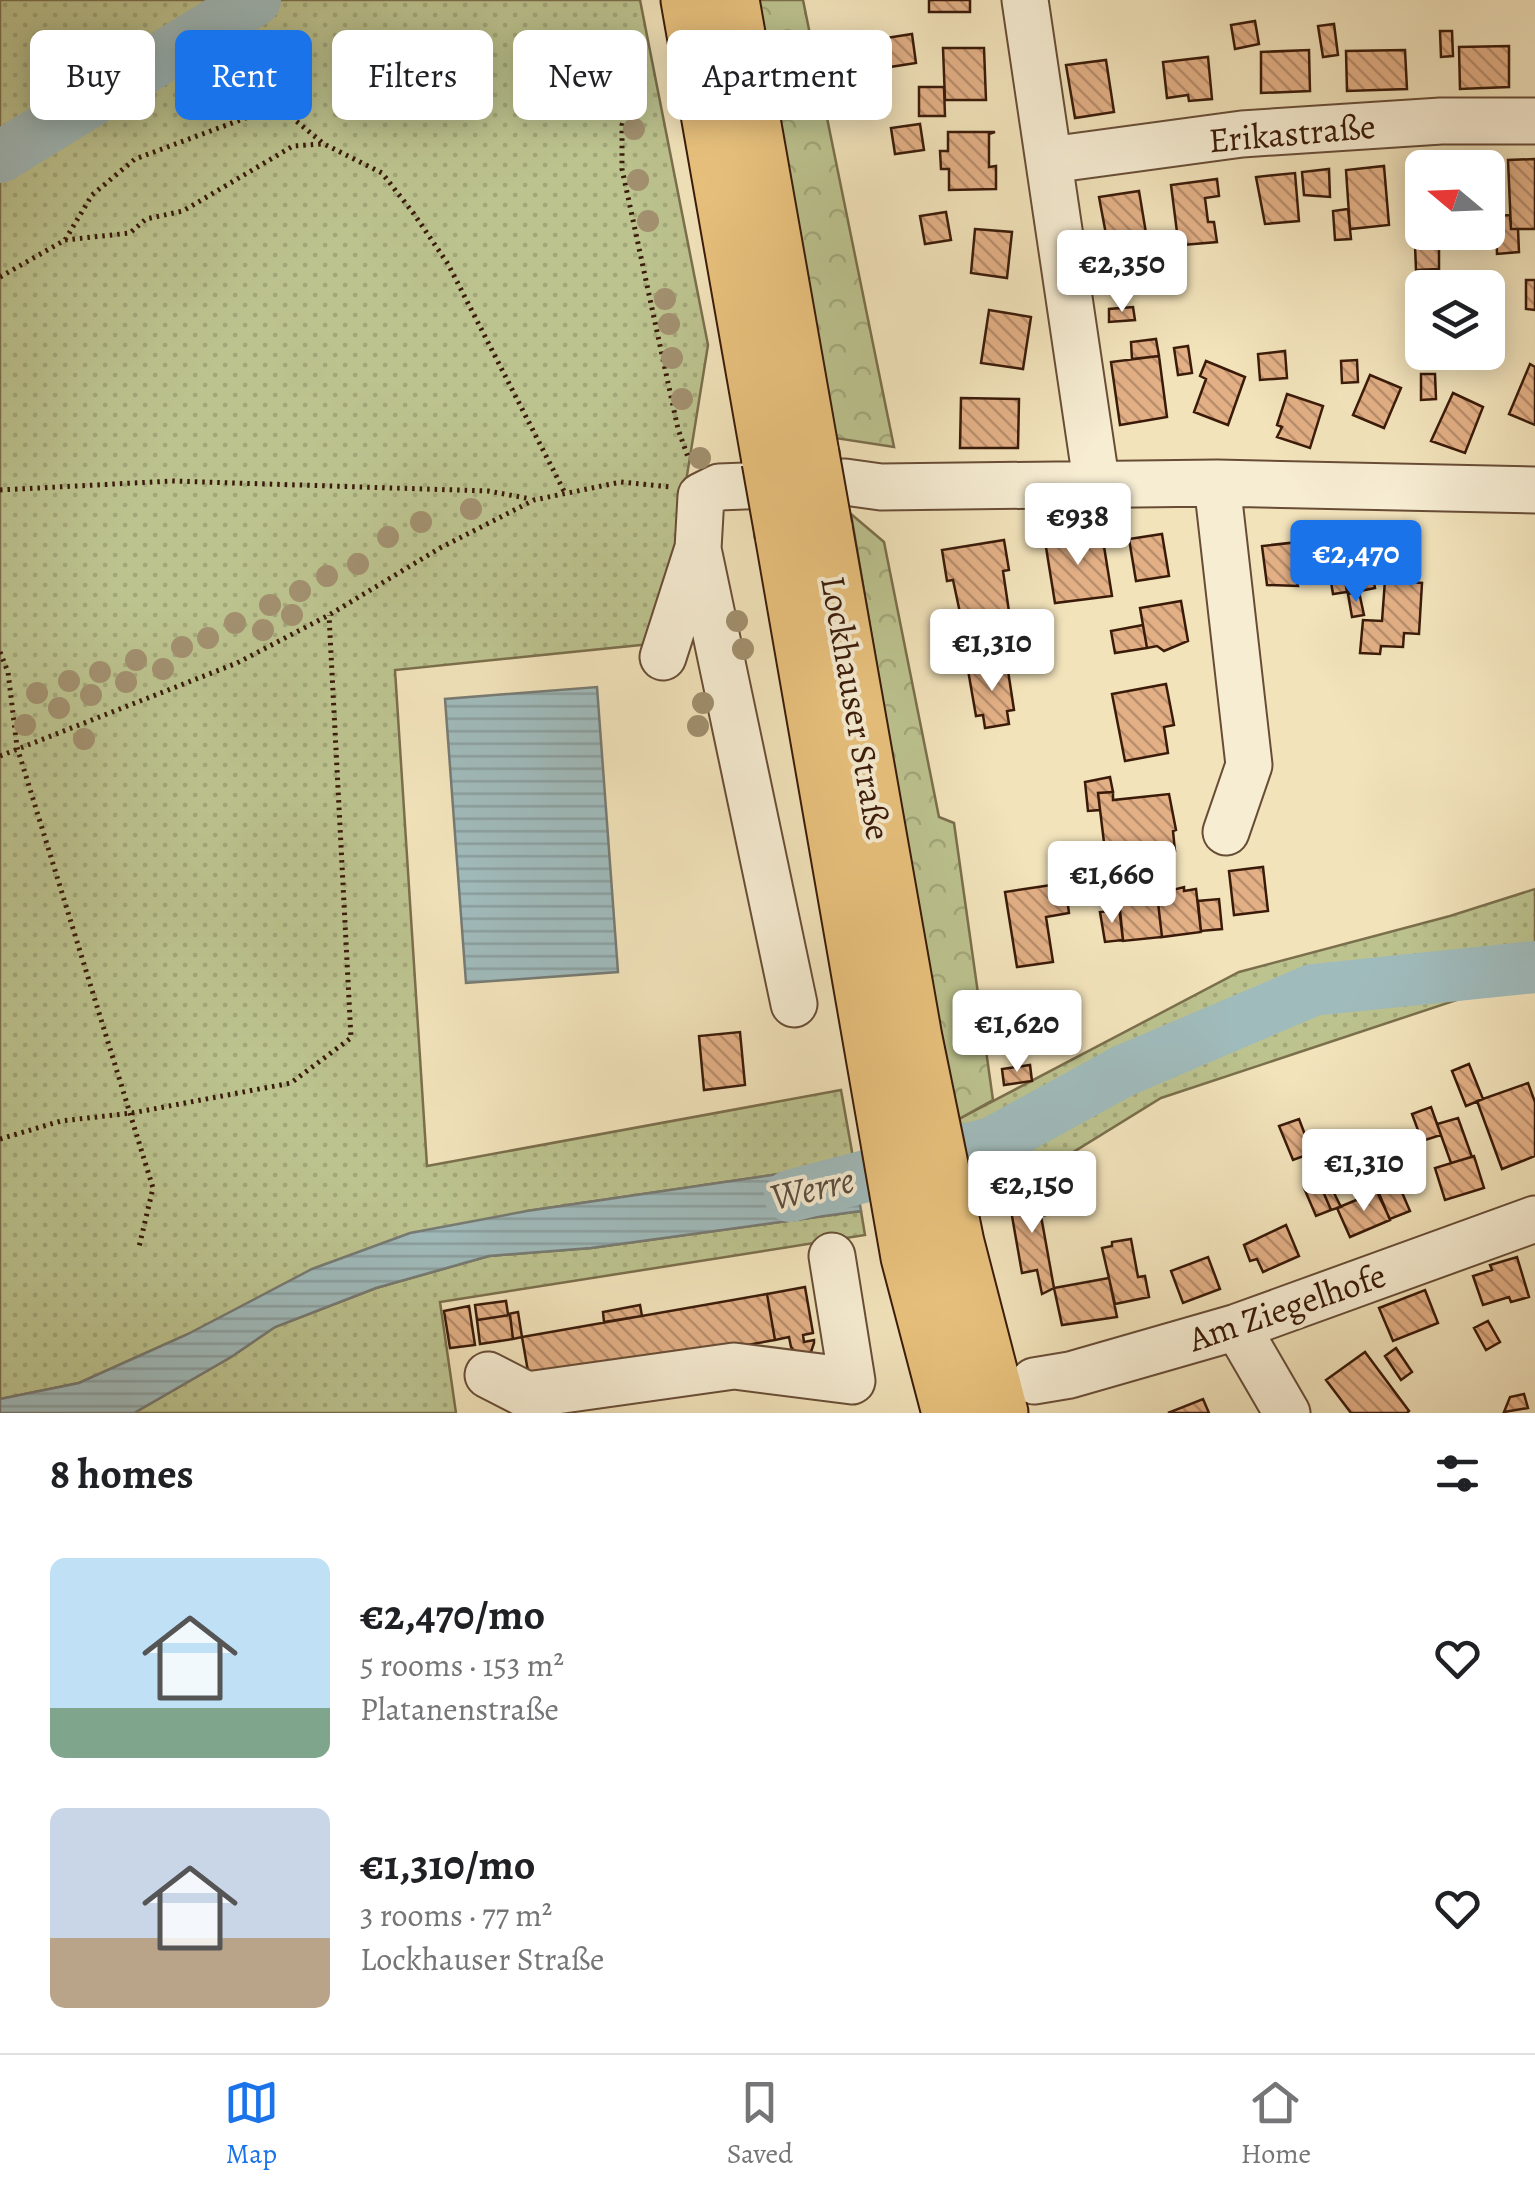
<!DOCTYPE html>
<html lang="en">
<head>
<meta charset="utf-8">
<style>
  body { margin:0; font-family:Alegreya,serif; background:#f2f2f2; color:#202124; height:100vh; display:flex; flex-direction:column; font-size:38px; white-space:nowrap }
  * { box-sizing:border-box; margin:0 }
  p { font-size:32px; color:#757577 }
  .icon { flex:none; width:55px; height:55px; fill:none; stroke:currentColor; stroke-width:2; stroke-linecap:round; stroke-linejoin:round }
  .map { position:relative; height:1413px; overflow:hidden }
  .details { display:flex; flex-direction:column; background:#fff; flex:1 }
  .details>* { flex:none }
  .hud { position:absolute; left:30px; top:30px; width:1000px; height:90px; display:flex; gap:20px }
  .needle { width:65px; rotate:289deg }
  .tools { position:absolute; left:1405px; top:150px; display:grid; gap:20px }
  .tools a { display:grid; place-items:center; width:100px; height:100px; border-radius:15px; background:#fff; box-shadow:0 5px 25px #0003; font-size:50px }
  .price { position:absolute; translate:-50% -85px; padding:0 22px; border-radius:10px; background:#fff; color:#222; font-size:32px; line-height:65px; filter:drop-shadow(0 2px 5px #0008) }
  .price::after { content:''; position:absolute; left:50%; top:60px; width:30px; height:22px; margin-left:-15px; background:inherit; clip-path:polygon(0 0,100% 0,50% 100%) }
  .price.on { background:#1a73e8; color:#fff }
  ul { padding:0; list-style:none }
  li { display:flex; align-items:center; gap:30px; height:250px; padding:0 50px }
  li span { display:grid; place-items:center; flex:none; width:280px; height:200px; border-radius:15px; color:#555 }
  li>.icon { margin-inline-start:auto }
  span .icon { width:120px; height:120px; fill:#fffc; stroke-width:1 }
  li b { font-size:42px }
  h2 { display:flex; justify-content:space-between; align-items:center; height:120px; padding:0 50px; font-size:42px }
  .tag { padding:0 35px; border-radius:15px; background:#fff; box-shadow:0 5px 25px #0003; font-size:35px; line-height:90px }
  .tag.on { background:#1a73e8; color:#fff }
  .menu { display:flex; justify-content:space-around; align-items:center; height:140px; border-top:2px solid #e0e0e0; background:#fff; font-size:28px; color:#757577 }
  .menu a { display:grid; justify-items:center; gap:5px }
  .menu .on { color:#1a73e8 }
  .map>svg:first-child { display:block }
  .grass { fill:url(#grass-dots); stroke:#7b6f4c; stroke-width:2.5 }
  .forest { fill:url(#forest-crowns); stroke:#7b6f4c; stroke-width:2.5 }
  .water { fill:url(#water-rules); stroke:#777b74; stroke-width:2.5 }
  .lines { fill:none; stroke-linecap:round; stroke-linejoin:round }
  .river { stroke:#a0bbbc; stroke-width:52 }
  .building { fill:url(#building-back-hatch); stroke:#3a1b09; stroke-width:2.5 }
  .minor-casing { stroke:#684d36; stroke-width:49 }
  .major-casing { stroke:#3a1b09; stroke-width:59 }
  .path { stroke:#3a1b09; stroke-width:5; stroke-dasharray:2.5 5; stroke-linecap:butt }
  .minor { stroke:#f7edd3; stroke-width:45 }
  .major { stroke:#e9c27e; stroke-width:55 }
  .major-bridge-casing { stroke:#3a1b09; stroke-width:59; stroke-linecap:butt }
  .major-bridge { stroke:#e9c27e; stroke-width:55 }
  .tree { fill:#a2906f }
  .labels { text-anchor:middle; stroke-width:8; stroke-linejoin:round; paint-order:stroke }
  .street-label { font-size:35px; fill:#3a1b09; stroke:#f7edd3 }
  .water-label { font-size:38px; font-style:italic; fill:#594b3f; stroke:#f7edd3 }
</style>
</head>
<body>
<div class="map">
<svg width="1535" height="1413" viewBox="0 0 1535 1413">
  <defs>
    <pattern id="grass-dots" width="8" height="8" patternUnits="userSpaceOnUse" patternTransform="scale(2.5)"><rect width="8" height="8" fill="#bcc38f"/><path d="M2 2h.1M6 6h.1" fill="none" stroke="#a2a77a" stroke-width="1.8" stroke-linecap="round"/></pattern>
    <pattern id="forest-crowns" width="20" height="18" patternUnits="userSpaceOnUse" patternTransform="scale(2.5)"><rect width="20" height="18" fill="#bcc38f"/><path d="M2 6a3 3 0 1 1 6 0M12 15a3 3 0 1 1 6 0" fill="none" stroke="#a2a77a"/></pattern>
    <pattern id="water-rules" width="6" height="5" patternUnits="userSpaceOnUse" patternTransform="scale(2.5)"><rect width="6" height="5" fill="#a0bbbc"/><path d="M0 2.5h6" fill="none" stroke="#8ba0a0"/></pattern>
    <pattern id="building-back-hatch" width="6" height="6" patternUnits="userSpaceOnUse" patternTransform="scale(2.5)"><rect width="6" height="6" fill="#e3b086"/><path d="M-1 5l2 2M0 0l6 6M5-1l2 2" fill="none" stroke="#b98e6c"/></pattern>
  </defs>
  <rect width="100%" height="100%" fill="#f2e3bb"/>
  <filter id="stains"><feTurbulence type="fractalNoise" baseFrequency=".002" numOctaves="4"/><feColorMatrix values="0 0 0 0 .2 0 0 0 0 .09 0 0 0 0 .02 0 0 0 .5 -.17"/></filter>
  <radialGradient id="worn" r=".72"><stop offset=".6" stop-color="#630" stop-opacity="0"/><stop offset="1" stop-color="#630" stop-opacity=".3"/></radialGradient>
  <path class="grass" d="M 0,0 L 640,0 L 708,345 L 660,643 L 395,670 L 427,1166 L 841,1090 L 854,1163 L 527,1211 L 186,1335 L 79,1383 L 0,1399 Z
    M 1535,889 L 1535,974 L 1161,1098 L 999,1198 L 974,1203 L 957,1120 L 1239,972 L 1450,916 Z
    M 861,1211 L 865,1235 L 440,1302 L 456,1413 L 134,1413 L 231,1357 L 275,1327 L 376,1288 L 489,1256 L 591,1248 Z"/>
  <path class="forest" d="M 755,0 L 803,0 L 894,447 L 835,438 Z
    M 851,514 L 884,542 L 939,817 L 954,823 L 993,1100 L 957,1120 L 939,1033 Z"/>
  <path class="water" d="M 597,687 L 618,972 L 466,983 L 445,699 Z
    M 854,1163 L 861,1211 L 591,1248 L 489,1256 L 376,1288 L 275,1327 L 231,1357 L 134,1413 L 0,1413 L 0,1399 L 79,1383 L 186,1335 L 312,1269 L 410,1233 L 527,1211 Z"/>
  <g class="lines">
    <path class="river" d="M 0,157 L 255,0
      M 790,1196 L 992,1143 L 1123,1071 L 1313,990 L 1535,967"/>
  </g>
  <path class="building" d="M 929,0 L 970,0 L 970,12 L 929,12 Z
    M 1255,21 L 1259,44 L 1235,49 L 1231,25 Z
    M 1334,24 L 1338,55 L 1323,57 L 1318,26 Z
    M 1440,31 L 1452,31 L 1453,56 L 1441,57 Z
    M 912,34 L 916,63 L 890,67 L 886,38 Z
    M 1509,46 L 1509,87 L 1460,89 L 1459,47 Z
    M 943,48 L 984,48 L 986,100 L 945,100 Z
    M 1309,50 L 1310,91 L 1261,93 L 1261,52 Z
    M 1405,50 L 1407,89 L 1347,91 L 1346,51 Z
    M 1208,57 L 1212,99 L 1189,101 L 1188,95 L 1167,98 L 1163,62 Z
    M 1106,60 L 1114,112 L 1075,118 L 1066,65 Z
    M 919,87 L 944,87 L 945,116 L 919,116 Z
    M 920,124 L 924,150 L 895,154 L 891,128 Z
    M 948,132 L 995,132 L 989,134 L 989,167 L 996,166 L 996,189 L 949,190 L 949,169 L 941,169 L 940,151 L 948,151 Z
    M 1535,159 L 1535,229 L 1511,229 L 1508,160 Z
    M 1384,166 L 1389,225 L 1350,229 L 1346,170 Z
    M 1329,169 L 1330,197 L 1304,195 L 1302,172 Z
    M 1295,173 L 1299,221 L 1265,224 L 1256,177 Z
    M 1217,179 L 1219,196 L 1205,198 L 1208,222 L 1214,222 L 1217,242 L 1183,245 L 1182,240 L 1178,240 L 1171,185 Z
    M 1139,191 L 1147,239 L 1108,245 L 1099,197 Z
    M 1348,209 L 1351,239 L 1335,240 L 1333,211 Z
    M 946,212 L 951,240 L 925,244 L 920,216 Z
    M 1510,215 L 1511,229 L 1518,229 L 1519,252 L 1497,254 L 1496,216 Z
    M 975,229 L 1012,232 L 1007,278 L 971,273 Z
    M 1439,244 L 1439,269 L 1416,270 L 1415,245 Z
    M 1526,280 L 1535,280 L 1535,310 L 1526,309 Z
    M 1133,307 L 1135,320 L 1109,322 L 1109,309 Z
    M 989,310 L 1031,317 L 1023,369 L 981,363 Z
    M 1156,339 L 1159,356 L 1132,359 L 1131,342 Z
    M 1188,346 L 1192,373 L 1178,375 L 1174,348 Z
    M 1285,351 L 1287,378 L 1260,380 L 1258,354 Z
    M 1159,356 L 1167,417 L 1120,425 L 1111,362 Z
    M 1357,360 L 1358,382 L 1342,383 L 1341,361 Z
    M 1206,361 L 1245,377 L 1228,425 L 1194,412 L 1206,379 L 1200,376 Z
    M 1530,364 L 1535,367 L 1535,425 L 1509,414 Z
    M 1421,374 L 1435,374 L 1436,399 L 1421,400 Z
    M 1370,375 L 1401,388 L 1384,428 L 1353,415 Z
    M 1453,393 L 1483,407 L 1465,453 L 1431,441 Z
    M 1287,394 L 1323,406 L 1310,448 L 1277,437 L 1282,427 L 1277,425 Z
    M 961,398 L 1019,399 L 1018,448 L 960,448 Z
    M 1102,534 L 1112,596 L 1055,603 L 1045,541 Z
    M 1162,534 L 1169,576 L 1136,581 L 1129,539 Z
    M 1004,540 L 1009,570 L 1003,571 L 1015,652 L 1005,654 L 1007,664 L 971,669 L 969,659 L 961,660 L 958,642 L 966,641 L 953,580 L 947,581 L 942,550 Z
    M 1308,541 L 1312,580 L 1297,582 L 1298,586 L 1267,585 L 1262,546 Z
    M 1370,562 L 1375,588 L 1360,591 L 1355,565 Z
    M 1355,565 L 1360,590 L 1347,592 L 1343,567 Z
    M 1343,567 L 1347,592 L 1333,594 L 1329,570 Z
    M 1385,580 L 1422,583 L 1419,634 L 1404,633 L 1403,647 L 1381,646 L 1380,654 L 1360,653 L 1363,620 L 1382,621 Z
    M 1359,592 L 1364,615 L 1352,617 L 1348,594 Z
    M 1181,601 L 1188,641 L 1164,651 L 1157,646 L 1147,648 L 1140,608 Z
    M 1143,625 L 1147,648 L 1115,653 L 1111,631 Z
    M 1007,664 L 1014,710 L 1007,711 L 1009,724 L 985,728 L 983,715 L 976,716 L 968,670 Z
    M 1166,684 L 1174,725 L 1164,727 L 1168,753 L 1125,761 L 1112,694 Z
    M 1110,777 L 1113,792 L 1098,793 L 1100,810 L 1088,811 L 1085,782 Z
    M 1113,792 L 1113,800 L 1169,794 L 1176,830 L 1173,831 L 1175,851 L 1106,859 L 1098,793 Z
    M 1263,867 L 1268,911 L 1234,915 L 1229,871 Z
    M 1065,883 L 1069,913 L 1046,917 L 1053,962 L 1017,967 L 1005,892 Z
    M 1184,887 L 1184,891 L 1196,889 L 1201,932 L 1162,937 L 1157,894 Z
    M 1142,892 L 1142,896 L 1157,894 L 1162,937 L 1123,941 L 1118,898 Z
    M 1219,899 L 1222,929 L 1201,931 L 1198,901 Z
    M 1120,910 L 1123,940 L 1105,942 L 1100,912 Z
    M 740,1032 L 745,1085 L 704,1090 L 699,1036 Z
    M 1469,1064 L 1483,1099 L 1466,1106 L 1452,1071 Z
    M 1030,1065 L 1032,1081 L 1004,1085 L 1002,1069 Z
    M 1528,1083 L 1535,1102 L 1535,1156 L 1502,1169 L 1477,1101 Z
    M 1431,1107 L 1441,1135 L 1422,1141 L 1412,1114 Z
    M 1458,1118 L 1472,1157 L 1451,1163 L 1437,1124 Z
    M 1299,1119 L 1312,1153 L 1293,1160 L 1279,1126 Z
    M 1385,1153 L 1410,1211 L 1390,1219 L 1362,1161 Z
    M 1474,1156 L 1484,1188 L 1445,1200 L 1435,1168 Z
    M 1327,1179 L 1341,1207 L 1331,1210 L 1319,1182 Z
    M 1319,1182 L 1331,1210 L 1316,1216 L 1304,1188 Z
    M 1378,1191 L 1390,1220 L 1350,1237 L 1337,1208 Z
    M 1046,1192 L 1050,1214 L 1041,1216 L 1054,1288 L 1042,1294 L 1037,1270 L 1022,1273 L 1009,1199 Z
    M 1286,1225 L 1299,1256 L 1263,1272 L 1257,1259 L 1250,1261 L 1244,1245 Z
    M 1131,1239 L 1138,1277 L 1145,1276 L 1149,1297 L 1115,1304 L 1102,1248 L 1112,1246 L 1112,1242 Z
    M 1208,1257 L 1220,1289 L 1183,1303 L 1171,1271 Z
    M 1517,1257 L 1529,1297 L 1511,1302 L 1509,1297 L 1483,1305 L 1473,1276 L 1492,1270 L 1490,1265 Z
    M 1109,1278 L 1117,1317 L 1062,1325 L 1054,1288 Z
    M 805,1287 L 813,1333 L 803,1335 L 804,1342 L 814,1340 L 814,1343 L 811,1352 L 797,1355 L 791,1347 L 789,1337 L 775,1340 L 767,1294 Z
    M 1425,1290 L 1438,1323 L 1393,1341 L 1379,1308 Z
    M 767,1294 L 775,1340 L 530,1383 L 522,1337 Z
    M 506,1301 L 508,1314 L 518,1312 L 522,1337 L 513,1339 L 510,1315 L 477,1320 L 475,1305 Z
    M 640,1305 L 642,1316 L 604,1322 L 603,1312 Z
    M 469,1306 L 475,1345 L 450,1348 L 444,1311 Z
    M 510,1315 L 513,1339 L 480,1344 L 477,1320 Z
    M 1488,1321 L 1500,1342 L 1486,1350 L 1474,1328 Z
    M 1396,1348 L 1412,1372 L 1401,1380 L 1385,1356 Z
    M 1365,1352 L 1409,1411 L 1407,1413 L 1351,1413 L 1326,1380 Z
    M 1524,1394 L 1528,1408 L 1504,1412 L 1510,1397 Z
    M 1203,1399 L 1209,1413 L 1168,1413 Z"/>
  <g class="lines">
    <defs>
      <path id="minor" d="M 1025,0 L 1097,487
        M 1050,160 L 1242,134 L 1441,121 L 1535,121
        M 1217,483 L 1249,765 L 1226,832
        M 663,657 L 697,551
        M 794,1004 L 698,549 L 701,496 L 719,487 L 845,482 L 881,487 L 1217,483 L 1535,490
        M 1237,1327 L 1287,1413
        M 488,1375 L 527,1395 L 734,1366 L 852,1381 L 832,1256
        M 1034,1381 L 1070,1375 L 1237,1327 L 1535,1219"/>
      <path id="major" d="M 689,0 L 770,461
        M 731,0 L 811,454
        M 824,527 L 914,1038 L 956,1243 L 1000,1413
        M 783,534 L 909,1257 L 950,1413"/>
    </defs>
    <use href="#minor" class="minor-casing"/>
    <use href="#major" class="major-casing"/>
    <path class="path" d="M 644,96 L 628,105 L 622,125 L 622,169 L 678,429 L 689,460
      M 65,240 L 130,233 L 146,219 L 183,211 L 293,146 L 322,144
      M 0,277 L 65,240 L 92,195 L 135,159 L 278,106 L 324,144 L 382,173 L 414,214 L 448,264 L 565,493
      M 0,490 L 172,481 L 488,491 L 531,499
      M 0,652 L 8,672 L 17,747 L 153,1188 L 139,1247
      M 0,756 L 237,663 L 329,615 L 440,548 L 534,500 L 621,482 L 670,487
      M 0,1139 L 61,1121 L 132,1113 L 291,1083 L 351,1038 L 329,615"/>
    <use href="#minor" class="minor"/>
    <use href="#major" class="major"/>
    <defs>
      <path id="major-bridge" d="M 811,454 L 824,527
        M 770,461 L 783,534"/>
    </defs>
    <use href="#major-bridge" class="major-bridge-casing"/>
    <use href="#major-bridge" class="major-bridge"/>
  </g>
  <g class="tree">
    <circle cx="634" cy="129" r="11"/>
    <circle cx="638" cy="180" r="11"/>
    <circle cx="648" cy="221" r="11"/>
    <circle cx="665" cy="299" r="11"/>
    <circle cx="669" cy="324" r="11"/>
    <circle cx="672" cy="358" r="11"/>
    <circle cx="682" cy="399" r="11"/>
    <circle cx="700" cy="458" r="11"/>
    <circle cx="471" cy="509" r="11"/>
    <circle cx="421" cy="522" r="11"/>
    <circle cx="388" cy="537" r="11"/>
    <circle cx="358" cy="564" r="11"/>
    <circle cx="327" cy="576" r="11"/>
    <circle cx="300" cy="591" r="11"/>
    <circle cx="270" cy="605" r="11"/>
    <circle cx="292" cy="615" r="11"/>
    <circle cx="737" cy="621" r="11"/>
    <circle cx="235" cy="623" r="11"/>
    <circle cx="263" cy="630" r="11"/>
    <circle cx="208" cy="638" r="11"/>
    <circle cx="182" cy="647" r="11"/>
    <circle cx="743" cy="649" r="11"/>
    <circle cx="136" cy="660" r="11"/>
    <circle cx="163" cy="669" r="11"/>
    <circle cx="100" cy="672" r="11"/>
    <circle cx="69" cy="681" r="11"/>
    <circle cx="126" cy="682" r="11"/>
    <circle cx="37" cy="693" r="11"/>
    <circle cx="91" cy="695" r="11"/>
    <circle cx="703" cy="703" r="11"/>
    <circle cx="59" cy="708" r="11"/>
    <circle cx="25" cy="725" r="11"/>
    <circle cx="698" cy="726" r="11"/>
    <circle cx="84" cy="739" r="11"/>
  </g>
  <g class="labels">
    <g class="street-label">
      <text transform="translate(1292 133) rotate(-5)" y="12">Erikastraße</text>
      <text transform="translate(856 708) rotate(80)" y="12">Lockhauser Straße</text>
      <text transform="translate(1287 1307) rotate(-19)" y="12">Am Ziegelhofe</text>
    </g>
    <g class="water-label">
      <text transform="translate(812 1188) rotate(-13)" y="13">Werre</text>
    </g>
  </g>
  <rect width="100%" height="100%" filter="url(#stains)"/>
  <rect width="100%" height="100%" fill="url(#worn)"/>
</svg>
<div class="tools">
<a><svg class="needle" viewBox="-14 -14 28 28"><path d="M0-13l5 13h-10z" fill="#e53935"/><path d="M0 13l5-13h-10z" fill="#757577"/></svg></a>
<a><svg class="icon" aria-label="layers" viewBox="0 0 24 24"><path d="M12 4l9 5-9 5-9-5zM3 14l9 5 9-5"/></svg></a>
</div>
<b class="price" style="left:1122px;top:315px">€2,350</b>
<b class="price" style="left:1078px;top:568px">€938</b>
<b class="price on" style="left:1356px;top:605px">€2,470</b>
<b class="price" style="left:992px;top:694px">€1,310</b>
<b class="price" style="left:1112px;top:926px">€1,660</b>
<b class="price" style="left:1017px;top:1075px">€1,620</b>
<b class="price" style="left:1364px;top:1214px">€1,310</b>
<b class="price" style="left:1032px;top:1236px">€2,150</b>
<div class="hud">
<a class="tag">Buy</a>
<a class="tag on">Rent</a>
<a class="tag">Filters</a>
<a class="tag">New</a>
<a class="tag">Apartment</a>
</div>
</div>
<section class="details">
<h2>8 homes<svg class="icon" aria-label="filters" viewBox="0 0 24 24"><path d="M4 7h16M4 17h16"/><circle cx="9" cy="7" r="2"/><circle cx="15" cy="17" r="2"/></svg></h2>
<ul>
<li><span style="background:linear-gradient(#bfe0f5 75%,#7fa58c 0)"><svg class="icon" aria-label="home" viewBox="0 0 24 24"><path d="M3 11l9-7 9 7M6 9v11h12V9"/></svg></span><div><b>€2,470/mo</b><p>5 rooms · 153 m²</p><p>Platanenstraße</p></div><svg class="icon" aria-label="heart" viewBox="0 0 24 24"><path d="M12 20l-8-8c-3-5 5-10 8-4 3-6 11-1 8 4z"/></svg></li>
<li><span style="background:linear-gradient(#c9d6e8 65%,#b9a48a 0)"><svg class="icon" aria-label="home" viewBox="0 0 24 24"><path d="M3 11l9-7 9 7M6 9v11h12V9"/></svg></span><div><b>€1,310/mo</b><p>3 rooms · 77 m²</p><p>Lockhauser Straße</p></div><svg class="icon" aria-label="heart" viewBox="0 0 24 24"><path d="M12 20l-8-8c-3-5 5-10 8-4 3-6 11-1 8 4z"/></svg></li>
</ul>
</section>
<nav class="menu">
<a class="on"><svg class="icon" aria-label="map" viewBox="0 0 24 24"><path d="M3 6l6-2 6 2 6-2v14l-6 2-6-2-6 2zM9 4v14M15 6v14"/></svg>Map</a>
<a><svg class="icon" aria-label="saved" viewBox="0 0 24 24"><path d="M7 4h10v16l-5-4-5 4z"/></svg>Saved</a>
<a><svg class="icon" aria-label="home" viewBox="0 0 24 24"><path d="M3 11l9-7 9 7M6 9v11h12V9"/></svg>Home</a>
</nav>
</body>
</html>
